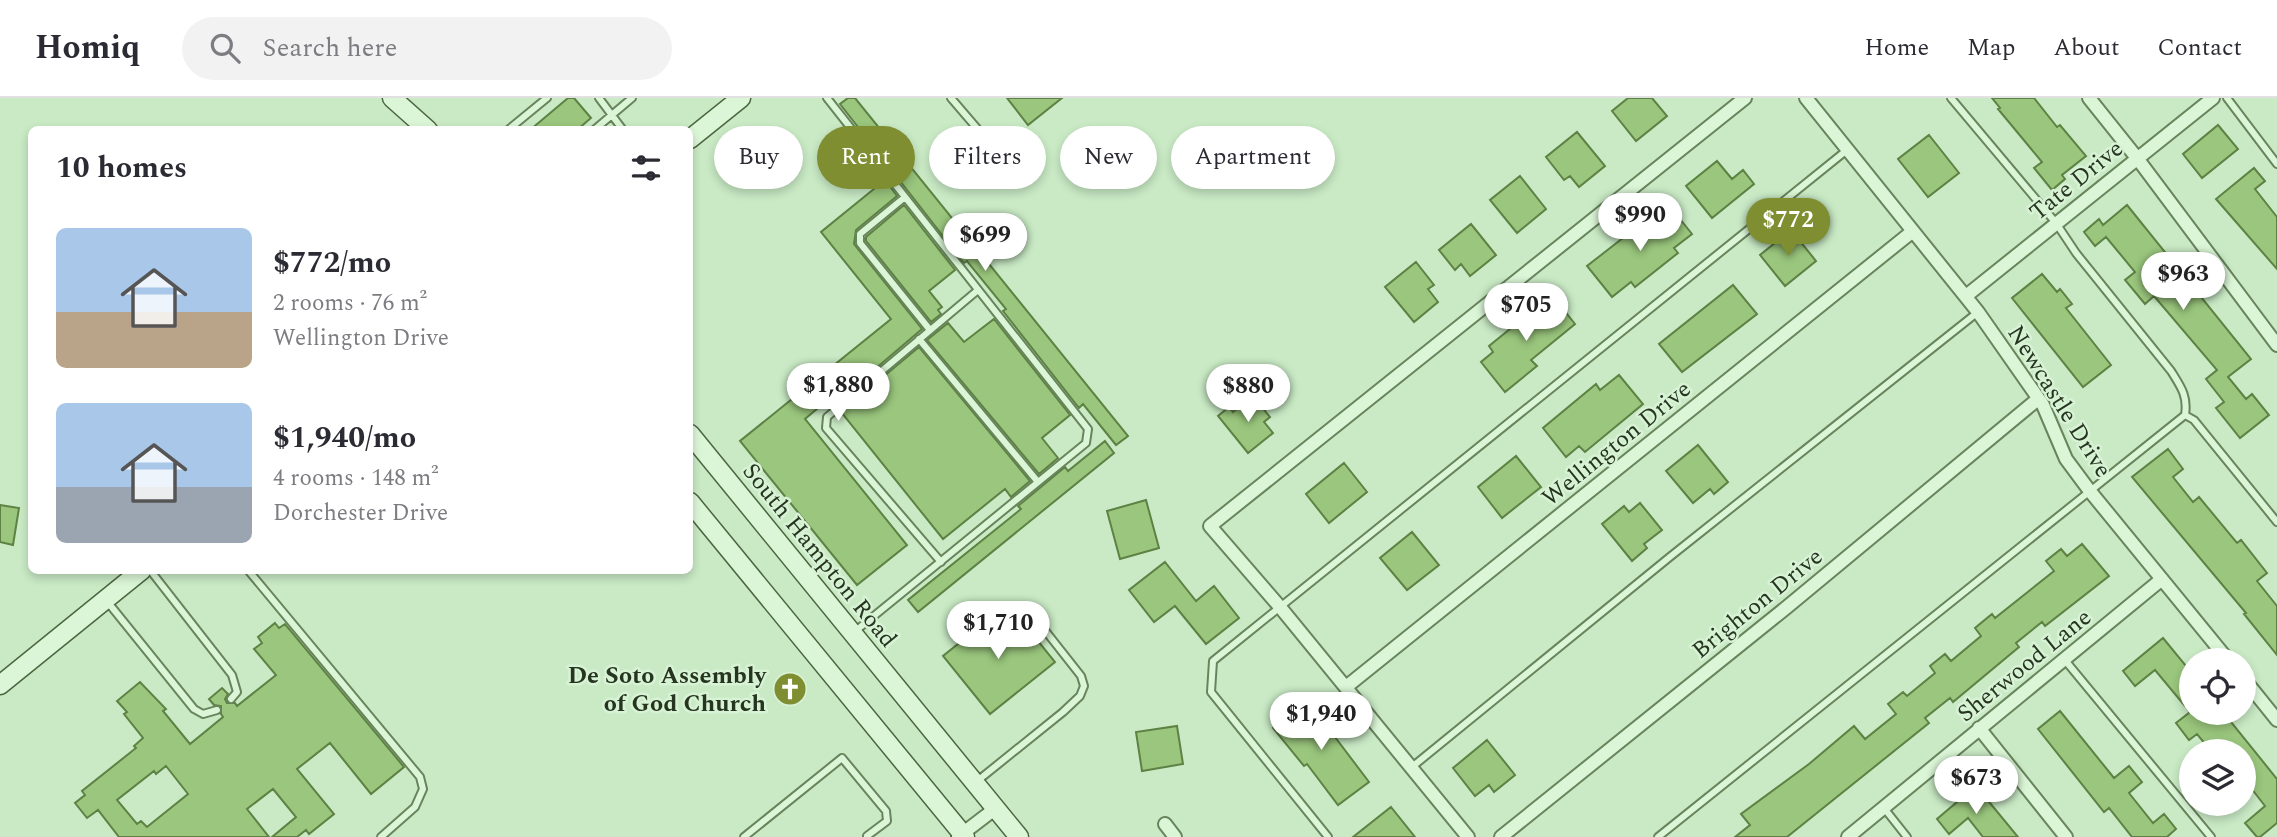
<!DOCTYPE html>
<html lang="en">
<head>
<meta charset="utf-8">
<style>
  body { margin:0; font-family:Spectral,serif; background:#f2f2f3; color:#2b2b33; height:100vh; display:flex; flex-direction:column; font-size:26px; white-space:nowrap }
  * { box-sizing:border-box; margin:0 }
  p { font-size:23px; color:#7c7c81 }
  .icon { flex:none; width:38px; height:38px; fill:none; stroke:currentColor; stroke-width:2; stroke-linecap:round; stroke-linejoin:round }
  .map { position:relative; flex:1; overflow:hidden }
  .panel { position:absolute; left:28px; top:28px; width:665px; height:448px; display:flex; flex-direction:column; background:#fff; border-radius:10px; box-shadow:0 4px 10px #0003 }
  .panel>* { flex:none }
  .guide { position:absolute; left:714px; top:28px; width:665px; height:63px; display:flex; gap:14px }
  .fabs { position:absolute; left:2179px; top:550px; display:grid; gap:14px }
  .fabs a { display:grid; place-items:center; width:77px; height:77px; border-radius:50%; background:#fff; box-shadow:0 4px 10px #0003; font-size:35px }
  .price { position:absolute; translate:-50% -60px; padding:0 16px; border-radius:24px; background:#fff; color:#222; font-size:23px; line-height:46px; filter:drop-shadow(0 2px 4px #0008) }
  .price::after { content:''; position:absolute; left:50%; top:42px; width:21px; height:16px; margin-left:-10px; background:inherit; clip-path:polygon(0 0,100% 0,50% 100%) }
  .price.current { background:#7e8e31; color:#fff }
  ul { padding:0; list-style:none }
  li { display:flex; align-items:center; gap:21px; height:175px; padding:0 28px }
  li span { display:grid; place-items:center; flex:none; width:196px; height:140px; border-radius:10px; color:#555 }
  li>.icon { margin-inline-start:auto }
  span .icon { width:84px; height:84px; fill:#fffc; stroke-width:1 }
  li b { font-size:30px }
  h2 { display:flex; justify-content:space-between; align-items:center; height:84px; padding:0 28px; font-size:30px }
  .pill { padding:0 24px; border-radius:32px; background:#fff; box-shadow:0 4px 10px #0003; font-size:24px; line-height:63px }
  .pill.current { background:#7e8e31; color:#fff }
  header { display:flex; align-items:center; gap:42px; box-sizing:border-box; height:98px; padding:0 35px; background:#fff; border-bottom:2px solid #e1e1e2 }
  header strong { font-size:33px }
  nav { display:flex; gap:38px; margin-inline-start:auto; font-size:24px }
  .search { width:490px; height:63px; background:#f2f2f3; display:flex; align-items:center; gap:18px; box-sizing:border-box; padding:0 24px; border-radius:38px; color:#7c7c81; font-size:26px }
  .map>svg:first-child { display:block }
  .building { fill:#9ac67d; stroke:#5e8144; stroke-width:2; fill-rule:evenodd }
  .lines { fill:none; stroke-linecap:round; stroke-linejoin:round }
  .service-casing { stroke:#68845c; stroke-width:10 }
  .minor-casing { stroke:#68845c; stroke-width:16 }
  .secondary-casing { stroke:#4b663f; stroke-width:21 }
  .service { stroke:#dbf6d7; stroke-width:6 }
  .minor { stroke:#dbf6d7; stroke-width:12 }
  .secondary { stroke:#dbf6d7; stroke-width:18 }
  .labels { text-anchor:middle; stroke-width:5; stroke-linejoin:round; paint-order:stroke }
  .street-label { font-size:24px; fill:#26351f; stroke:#d7f2d4 }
  .poi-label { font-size:24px; font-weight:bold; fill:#26351f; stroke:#d7f2d4; text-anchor:end }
</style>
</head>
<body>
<header>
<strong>Homiq</strong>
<div class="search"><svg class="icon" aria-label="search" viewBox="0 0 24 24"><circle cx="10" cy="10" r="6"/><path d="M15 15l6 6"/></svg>Search here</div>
<nav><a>Home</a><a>Map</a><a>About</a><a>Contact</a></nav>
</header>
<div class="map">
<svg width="2277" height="739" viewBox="0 0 2277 739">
  <rect width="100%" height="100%" fill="#c9eac5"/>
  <path class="building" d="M 568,0 L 574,0 L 591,20 L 577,32 L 530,32 Z
    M 848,0 L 855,0 L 1128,338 L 1116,347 L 1083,306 L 1079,310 L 1003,213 L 1006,211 L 967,163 L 964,165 L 840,6 Z
    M 1007,0 L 1062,0 L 1028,27 Z
    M 1628,0 L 1652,0 L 1667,18 L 1636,43 L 1612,13 Z
    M 1992,0 L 2034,0 L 2057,29 L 2060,27 L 2086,58 L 2062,77 L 2065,81 L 2052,92 L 2034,70 L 2042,64 L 1998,11 L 2000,10 Z
    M 2218,27 L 2238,51 L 2202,80 L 2183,56 Z
    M 1577,34 L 1605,68 L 1579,89 L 1570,78 L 1564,82 L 1546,59 Z
    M 1929,37 L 1959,75 L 1928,99 L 1898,61 Z
    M 1717,63 L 1732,81 L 1743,72 L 1754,86 L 1712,120 L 1686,88 Z
    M 2254,70 L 2265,83 L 2255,91 L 2277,119 L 2277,171 L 2216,101 Z
    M 1520,78 L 1546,111 L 1517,135 L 1490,102 Z
    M 885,82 L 897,98 L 856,132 L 854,146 L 922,231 L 834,306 L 830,300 L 805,321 L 907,447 L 857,487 L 740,343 L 891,221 L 821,134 Z
    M 904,107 L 955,172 L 929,193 L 942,209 L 938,212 L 941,216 L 931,224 L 866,143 L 866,139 Z
    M 2127,107 L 2251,261 L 2228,279 L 2246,301 L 2252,296 L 2269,317 L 2240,340 L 2216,310 L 2224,304 L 2206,281 L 2217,272 L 2154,198 L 2145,206 L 2125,182 L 2135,174 L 2106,139 L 2095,148 L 2084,134 L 2099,121 L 2103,127 Z
    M 1672,111 L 1692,136 L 1674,150 L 1678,155 L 1635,189 L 1631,184 L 1612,199 L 1587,168 L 1655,115 L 1659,121 Z
    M 1471,126 L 1496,157 L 1470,178 L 1461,166 L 1455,172 L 1439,152 Z
    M 1791,132 L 1816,163 L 1785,188 L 1760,157 Z
    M 1416,164 L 1434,187 L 1428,191 L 1438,204 L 1414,224 L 1385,189 Z
    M 2042,176 L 2057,194 L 2060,191 L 2072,206 L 2066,210 L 2111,267 L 2083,289 L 2012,200 Z
    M 1733,187 L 1757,216 L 1682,274 L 1659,246 Z
    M 1552,197 L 1575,226 L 1531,262 L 1537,268 L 1505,294 L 1481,264 L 1493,254 L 1489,248 Z
    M 994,221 L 1070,317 L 1042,340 L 1058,360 L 1039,376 L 927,242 L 948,225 L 964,244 Z
    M 919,249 L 1030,383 L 1011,399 L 1005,391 L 943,441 L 841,314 Z
    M 1619,277 L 1643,306 L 1585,354 L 1579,348 L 1566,359 L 1543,330 L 1596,286 L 1600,292 Z
    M 1253,298 L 1270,319 L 1264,324 L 1273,335 L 1248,355 L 1218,318 L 1229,309 L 1233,314 Z
    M 1105,343 L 1114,355 L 918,514 L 908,502 L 1021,411 L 1018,408 L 1065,369 L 1068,373 Z
    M 1698,347 L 1728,384 L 1714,396 L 1710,391 L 1693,405 L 1666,373 Z
    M 2168,351 L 2183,371 L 2173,379 L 2193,404 L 2199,399 L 2237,445 L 2241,442 L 2267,475 L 2257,483 L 2277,508 L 2277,557 L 2244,516 L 2246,515 L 2132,379 Z
    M 1516,358 L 1541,389 L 1502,420 L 1478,389 Z
    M 1344,365 L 1367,394 L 1329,425 L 1306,396 Z
    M 1146,402 L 1159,450 L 1120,461 L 1107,413 Z
    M 1640,405 L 1662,432 L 1644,446 L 1647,450 L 1632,463 L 1602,426 L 1624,408 L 1629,414 Z
    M 0,407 L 19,410 L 13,447 L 0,444 Z
    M 1412,434 L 1439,467 L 1407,492 L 1380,460 Z
    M 2082,446 L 2109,478 L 2045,528 L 2042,524 L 2016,545 L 2019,549 L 1953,604 L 1950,600 L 1925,620 L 1929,625 L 1787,739 L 1735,739 L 1750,727 L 1741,716 L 1809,666 L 1854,628 L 1865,641 L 1896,616 L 1888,606 L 1903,594 L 1907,598 L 1935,575 L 1930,568 L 1945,556 L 1951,563 L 1981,538 L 1975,530 L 1992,516 L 1995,520 L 2054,473 L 2046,463 L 2061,451 L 2067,458 Z
    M 1165,464 L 1196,503 L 1214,488 L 1239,520 L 1206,546 L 1175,508 L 1154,524 L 1129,492 Z
    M 1003,510 L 1033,547 L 1038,543 L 1055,564 L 990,616 L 943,558 Z
    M 275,525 L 279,530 L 285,526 L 404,669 L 371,696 L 330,645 L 297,671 L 334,716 L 309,736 L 306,732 L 297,739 L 272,739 L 296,719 L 273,691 L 247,711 L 269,739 L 119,739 L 98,712 L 87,720 L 75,705 L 85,697 L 82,693 L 136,650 L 134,648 L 143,640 L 124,616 L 127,614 L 117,603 L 140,584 L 166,611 L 163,613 L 190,646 L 223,619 L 221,616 L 221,608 L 214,607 L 209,601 L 222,590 L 228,596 L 225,601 L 227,605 L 235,605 L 237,608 L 276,577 L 254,551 L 262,545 L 258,539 ZM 166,668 L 188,696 L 147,729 L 141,723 L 137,726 L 117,702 L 154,673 L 156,676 Z
    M 2163,540 L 2191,574 L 2191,614 L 2223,614 L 2277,681 L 2277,725 L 2260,739 L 2257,739 L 2245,725 L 2265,708 L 2244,681 L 2244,653 L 2211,653 L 2197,636 L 2189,642 L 2176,625 L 2190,614 L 2155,572 L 2135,588 L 2123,573 Z
    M 1307,602 L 1369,684 L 1338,707 L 1307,666 L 1304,668 L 1273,630 Z
    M 2060,613 L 2114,680 L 2129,668 L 2142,684 L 2129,695 L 2153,725 L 2164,716 L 2176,731 L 2167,739 L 2132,739 L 2109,710 L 2104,714 L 2038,631 Z
    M 1177,628 L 1183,666 L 1142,673 L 1136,634 Z
    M 1487,642 L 1515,677 L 1494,694 L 1489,687 L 1475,698 L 1453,670 Z
    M 1976,688 L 2018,739 L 1983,739 L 1968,720 L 1949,736 L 1937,721 Z
    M 1391,709 L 1415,739 L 1353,739 Z"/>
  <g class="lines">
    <defs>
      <path id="service" d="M 599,0 L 623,32
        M 827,0 L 1088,331 L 1086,345 L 853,535
        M 951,0 L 999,56
        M 1951,0 L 2056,125 L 2076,155 L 2171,273 C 2181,289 2188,298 2185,317
        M 2227,0 L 2277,66
        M 508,32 L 547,0
        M 594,32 L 632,0
        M 905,99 L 860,136 L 860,145 L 930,232
        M 919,241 L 1038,384
        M 941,464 L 826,330 L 827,319 L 978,192
        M 150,472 L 232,577 L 237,594 L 231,601
        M 248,472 L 420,679 L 423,691 L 415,709 L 381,739
        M 106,502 L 194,611 L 203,616 L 217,612
        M 2064,561 L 2211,739
        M 1412,669 L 1671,458 L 1978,214
        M 976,684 L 1063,614 L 1080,598 L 1084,588 L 1081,578 L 1029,512
        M 1884,710 L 1907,739
        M 744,739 L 842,660 L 886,713 L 887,723 L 867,738
        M 1328,739 L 1211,594 L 1213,563 L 1847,52
        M 1658,739 L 2185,317 L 2194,322 L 2277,424"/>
      <path id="minor" d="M 1806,0 L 1978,214 L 2043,307 L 2066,361 L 2089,392 L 2228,562
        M 2089,0 L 2137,60 L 2277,247
        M 1966,198 L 2213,0
        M 2244,581 L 2277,622
        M 1346,589 L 1913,133
        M 1979,630 L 2066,739
        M 1165,726 L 1175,739
        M 958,739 L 996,710
        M 1468,739 L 1280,509 L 1210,428 L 1745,0
        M 1501,739 L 1787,509 L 2038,301
        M 1848,739 L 2162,481"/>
      <path id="secondary" d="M 392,0 L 428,32
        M 690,41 L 741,0
        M 690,336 L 1019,739
        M 690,404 L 965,739
        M 0,587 L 142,472"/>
    </defs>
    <use href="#service" class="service-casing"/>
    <use href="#minor" class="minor-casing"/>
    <use href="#secondary" class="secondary-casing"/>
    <use href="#service" class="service"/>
    <use href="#minor" class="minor"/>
    <use href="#secondary" class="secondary"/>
  </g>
  <defs>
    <symbol id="church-disc" viewBox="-11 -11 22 22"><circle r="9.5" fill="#7e8e31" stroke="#d7f2d4"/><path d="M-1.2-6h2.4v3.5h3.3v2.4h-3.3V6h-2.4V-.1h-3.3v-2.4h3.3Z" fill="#fff"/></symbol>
  </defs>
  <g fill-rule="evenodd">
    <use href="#church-disc" x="771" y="572" width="38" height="38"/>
  </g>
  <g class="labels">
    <g class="street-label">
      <text transform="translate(2076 82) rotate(-39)" y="8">Tate Drive</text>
      <text transform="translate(2060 303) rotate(58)" y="8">Newcastle Drive</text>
      <text transform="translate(1616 345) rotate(-39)" y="8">Wellington Drive</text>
      <text transform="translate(820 457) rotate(51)" y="8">South Hampton Road</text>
      <text transform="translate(1757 505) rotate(-39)" y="8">Brighton Drive</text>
      <text transform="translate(2024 567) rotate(-39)" y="8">Sherwood Lane</text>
    </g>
    <g class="poi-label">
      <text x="766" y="585">De Soto Assembly<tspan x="766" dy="28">of God Church</tspan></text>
    </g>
  </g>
</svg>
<div class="fabs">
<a><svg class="icon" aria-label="locate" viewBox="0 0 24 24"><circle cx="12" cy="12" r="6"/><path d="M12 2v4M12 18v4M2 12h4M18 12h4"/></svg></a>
<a><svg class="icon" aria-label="layers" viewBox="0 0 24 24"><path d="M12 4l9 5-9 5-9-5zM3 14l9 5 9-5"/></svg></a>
</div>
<b class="price" style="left:1640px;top:155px">$990</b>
<b class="price current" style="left:1788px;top:160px">$772</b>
<b class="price" style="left:985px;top:175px">$699</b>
<b class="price" style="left:2183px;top:214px">$963</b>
<b class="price" style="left:1526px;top:245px">$705</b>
<b class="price" style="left:838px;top:325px">$1,880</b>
<b class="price" style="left:1248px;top:326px">$880</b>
<b class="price" style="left:998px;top:563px">$1,710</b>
<b class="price" style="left:1321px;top:654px">$1,940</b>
<b class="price" style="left:1976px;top:718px">$673</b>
<div class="guide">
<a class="pill">Buy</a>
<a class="pill current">Rent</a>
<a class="pill">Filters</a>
<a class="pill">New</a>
<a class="pill">Apartment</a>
</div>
<section class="panel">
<h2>10 homes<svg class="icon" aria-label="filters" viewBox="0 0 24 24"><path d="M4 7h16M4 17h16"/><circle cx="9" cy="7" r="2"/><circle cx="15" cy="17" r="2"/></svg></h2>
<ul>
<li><span style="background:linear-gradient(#a9c7e8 60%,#b9a48a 0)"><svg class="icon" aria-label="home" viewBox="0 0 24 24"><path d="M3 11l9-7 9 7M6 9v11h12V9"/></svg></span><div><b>$772/mo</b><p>2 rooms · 76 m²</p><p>Wellington Drive</p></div></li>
<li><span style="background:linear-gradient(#a9c7e8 60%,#9aa5b1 0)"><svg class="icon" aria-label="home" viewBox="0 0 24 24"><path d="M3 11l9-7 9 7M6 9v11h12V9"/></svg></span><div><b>$1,940/mo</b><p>4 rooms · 148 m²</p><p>Dorchester Drive</p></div></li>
</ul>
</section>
</div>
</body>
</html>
